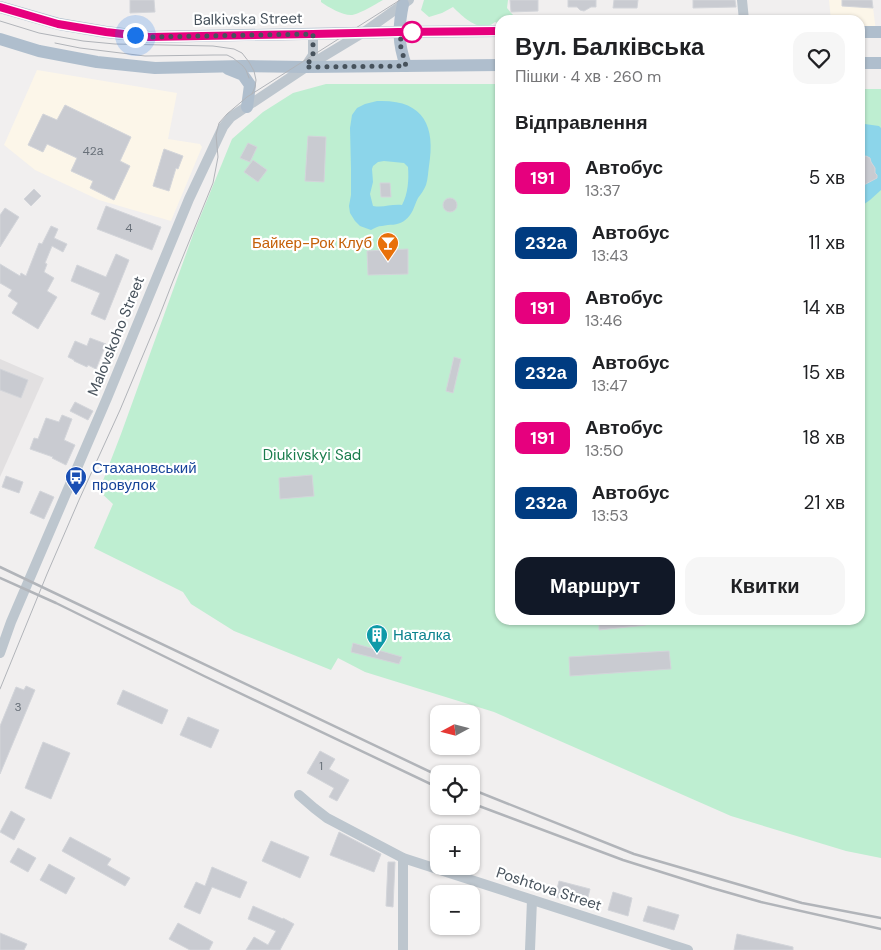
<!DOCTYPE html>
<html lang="uk">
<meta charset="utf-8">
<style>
body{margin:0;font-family:"DM Sans",sans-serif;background:#f6f6f6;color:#202124;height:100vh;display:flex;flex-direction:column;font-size:19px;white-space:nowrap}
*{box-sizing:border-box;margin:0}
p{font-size:16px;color:#757577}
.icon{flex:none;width:28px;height:28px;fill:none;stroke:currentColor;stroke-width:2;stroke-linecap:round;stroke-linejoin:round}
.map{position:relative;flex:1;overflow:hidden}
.sheet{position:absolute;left:495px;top:15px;width:370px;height:610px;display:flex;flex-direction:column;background:#fff;border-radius:15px;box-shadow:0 1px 4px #0004}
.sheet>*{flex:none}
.badge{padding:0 10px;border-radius:8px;font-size:18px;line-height:32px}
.needle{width:32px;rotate:263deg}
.tools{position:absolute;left:430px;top:705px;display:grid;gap:10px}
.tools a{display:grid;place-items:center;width:50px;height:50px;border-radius:10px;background:#fff;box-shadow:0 1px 4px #0004;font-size:25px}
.you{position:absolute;width:25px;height:25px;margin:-12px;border:4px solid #fff;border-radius:50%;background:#1a73e8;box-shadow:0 0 0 8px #1a73e833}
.map>.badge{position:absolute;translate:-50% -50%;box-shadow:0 0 0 2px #fff}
h2{padding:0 20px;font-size:19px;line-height:45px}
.round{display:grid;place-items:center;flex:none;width:52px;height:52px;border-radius:15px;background:#f6f6f6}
.headline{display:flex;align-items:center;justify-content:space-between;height:85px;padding:0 20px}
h1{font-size:24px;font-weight:700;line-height:38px}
.cta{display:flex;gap:10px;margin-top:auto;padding:10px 20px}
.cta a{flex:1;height:58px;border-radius:15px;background:#111827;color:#fff;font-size:20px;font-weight:700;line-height:58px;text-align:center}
.cta a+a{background:#f6f6f6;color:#202124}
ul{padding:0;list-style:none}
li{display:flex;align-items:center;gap:15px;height:65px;padding:0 20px}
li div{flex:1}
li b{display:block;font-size:19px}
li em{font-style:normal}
li .badge{min-width:55px;font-weight:700;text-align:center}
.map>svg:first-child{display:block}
.commercial{fill:#fcf6e9}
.education{fill:#e2e0e1}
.green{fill:#beeed1}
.water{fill:#8cd5ea;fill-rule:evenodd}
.building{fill:#c9cbd1;stroke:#d3d5da}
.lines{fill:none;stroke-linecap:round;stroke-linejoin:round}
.minor{stroke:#bdc6ce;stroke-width:10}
.major{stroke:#afbecd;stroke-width:12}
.tram{stroke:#b1b4b9;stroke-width:1}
.rail{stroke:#b1b4b9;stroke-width:2.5}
.line-casing{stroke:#fff;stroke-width:11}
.line{stroke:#e6007e;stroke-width:8}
.walk{stroke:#47525c;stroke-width:5;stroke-dasharray:0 9}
.stop-dot{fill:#fff;stroke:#e6007e;stroke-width:2.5}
.labels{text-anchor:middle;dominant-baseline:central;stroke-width:4.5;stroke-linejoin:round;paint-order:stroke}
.number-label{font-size:12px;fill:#687079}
.street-label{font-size:15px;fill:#47525c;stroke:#fff}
.food-label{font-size:15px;fill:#c56008;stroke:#fff;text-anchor:end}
.park-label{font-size:15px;fill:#197c4c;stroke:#fff}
.transit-label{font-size:15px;fill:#164399;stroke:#fff;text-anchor:start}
.culture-label{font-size:15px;fill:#0d838f;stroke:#fff;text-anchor:start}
</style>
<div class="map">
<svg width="881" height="950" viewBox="0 0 881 950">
<rect width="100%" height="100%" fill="#f1efef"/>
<g class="commercial">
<path d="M 829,0 L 872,0 L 876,31 L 860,31 L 860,20 L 831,20 Z"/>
<path d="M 37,70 L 177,93 L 168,139 L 200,144 L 202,147 L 171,221 L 99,200 L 35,170 L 4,145 Z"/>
</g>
<path class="education" d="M 0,359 L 44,378 L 0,477 Z"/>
<g class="green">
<path d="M 321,0 L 383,0 C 376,4 358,15 351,15 C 342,15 328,7 321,2 Z"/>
<path d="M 424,0 L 508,0 L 507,8 L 512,14 L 517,18 L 517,20 L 500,20 L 500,24 L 495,22 C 493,24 490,25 488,26 C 475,29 461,15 453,7 L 442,13 L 429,17 L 421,10 Z"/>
<path d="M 326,84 L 500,84 L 500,620 L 860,620 L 860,89 L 881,89 L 881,858 L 846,851 L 731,816 L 494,712 L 365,672 L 338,658 L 331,670 L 234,631 L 191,604 L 183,592 L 94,548 L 113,504 L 99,491 L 121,434 L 194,232 L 232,139 L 263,112 L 293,93 Z"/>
</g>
<g class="water">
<path d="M 377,101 C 423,99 436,125 429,166 C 428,172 428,179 426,185 C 424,190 421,194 418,198 C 413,208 414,213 404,221 C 397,226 390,224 382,226 C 378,226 375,228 371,230 L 360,226 L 355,221 L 350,213 L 349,206 L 351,195 L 351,169 L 350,128 L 352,115 L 357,108 L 365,104 ZM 384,161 L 404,163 L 408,167 C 409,180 408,194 402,205 C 390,204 384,208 373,206 L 370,194 L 373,182 L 372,169 L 373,166 L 378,162 Z"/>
<path d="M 865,124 L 879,126 L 881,128 L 881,190 L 870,200 L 860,207 L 860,125 Z"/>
</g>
<g class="building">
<path d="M 130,0 L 154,0 L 155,12 L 130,13 Z"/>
<path d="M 510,0 L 538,0 L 538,11 L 511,12 Z"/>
<path d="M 568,0 L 596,0 L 596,7 L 591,7 L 584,11 L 580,10 L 577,7 L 568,7 Z"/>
<path d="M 614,0 L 638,0 L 637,8 L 613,8 Z"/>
<path d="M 693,0 L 735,0 L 736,7 L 693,8 Z"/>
<path d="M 842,0 L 872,0 L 873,8 L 842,6 Z"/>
<path d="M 65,105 L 131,137 L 120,161 L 130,166 L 114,200 L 90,188 L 93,181 L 71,171 L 77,158 L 47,144 L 43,152 L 28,145 L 43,114 L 57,120 Z"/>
<path d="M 308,136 L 326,137 L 324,182 L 305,181 Z"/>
<path d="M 248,143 L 257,147 L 250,162 L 240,158 Z"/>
<path d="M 164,149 L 183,156 L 178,169 L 176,168 L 169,191 L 153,186 Z"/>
<path d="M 866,156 L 870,158 L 871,162 L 875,168 L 875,173 L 877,175 L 877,178 L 860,187 L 860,158 Z"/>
<path d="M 253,160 L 267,170 L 258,182 L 244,172 Z"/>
<path d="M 380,183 L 390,183 L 391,197 L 381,197 Z"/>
<path d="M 34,189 L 41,196 L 31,206 L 24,199 Z"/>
<circle cx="450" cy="205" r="7"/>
<path d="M 106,206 L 161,227 L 152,250 L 97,229 Z"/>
<path d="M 5,208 L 19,217 L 0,247 L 0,215 Z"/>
<path d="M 51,226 L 58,229 L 54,238 L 67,244 L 63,252 L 52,246 L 45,263 L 47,264 L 44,272 L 54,278 L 47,291 L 57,297 L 38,329 L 12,313 L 18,303 L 8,296 L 12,290 L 0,283 L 0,264 L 20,276 L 21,273 L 26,276 L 39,243 L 42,244 Z"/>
<path d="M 408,249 L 408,274 L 368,275 L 367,251 Z"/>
<path d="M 116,254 L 129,260 L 105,320 L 91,314 L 100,293 L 71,281 L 77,265 L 106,277 Z"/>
<path d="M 90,338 L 106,344 L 96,369 L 88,365 L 87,367 L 74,361 L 74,360 L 68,357 L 75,341 L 87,346 Z"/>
<path d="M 454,357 L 461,359 L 453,393 L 446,391 Z"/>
<path d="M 0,369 L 28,380 L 21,398 L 0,390 Z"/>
<path d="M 75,402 L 93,411 L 88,420 L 70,411 Z"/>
<path d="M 62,415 L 72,419 L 64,440 L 75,445 L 66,465 L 52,458 L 53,457 L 30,449 L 34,438 L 38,439 L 46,418 L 59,422 Z"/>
<path d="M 312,475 L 314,496 L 280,499 L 279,478 Z"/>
<path d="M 6,476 L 23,482 L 19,493 L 2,487 Z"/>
<path d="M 40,491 L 54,497 L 44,519 L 30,513 Z"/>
<path d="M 599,620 L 646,620 L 646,625 L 599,630 Z"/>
<path d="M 353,643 L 402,657 L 399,664 L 351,652 Z"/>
<path d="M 669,651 L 671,669 L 570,676 L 569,657 Z"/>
<path d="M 26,686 L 35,690 L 0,774 L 0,726 L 16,687 L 24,690 Z"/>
<path d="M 123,690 L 168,710 L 162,724 L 117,704 Z"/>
<path d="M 188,717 L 219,730 L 211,748 L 180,735 Z"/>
<path d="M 43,742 L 70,753 L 51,799 L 25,788 Z"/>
<path d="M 320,751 L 335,759 L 329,769 L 349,780 L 337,801 L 329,797 L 334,788 L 307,773 Z"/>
<path d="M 11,811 L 25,819 L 14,840 L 0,832 Z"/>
<path d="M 339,832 L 381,854 L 374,872 L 330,855 Z"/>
<path d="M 70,837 L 111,859 L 107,865 L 130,878 L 125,886 L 62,851 Z"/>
<path d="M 271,841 L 309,857 L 300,878 L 262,861 Z"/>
<path d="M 18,848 L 36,858 L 28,872 L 10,862 Z"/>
<path d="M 388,862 L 395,862 L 393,907 L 386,906 Z"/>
<path d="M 49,864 L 75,878 L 66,894 L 40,880 Z"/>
<path d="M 212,867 L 247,882 L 240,898 L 212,887 L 200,914 L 184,907 L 196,882 L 205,886 Z"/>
<path d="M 559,881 L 590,889 L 586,905 L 555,897 Z"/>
<path d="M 613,892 L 632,898 L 628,916 L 608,910 Z"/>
<path d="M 253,906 L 283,919 L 283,918 L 294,924 L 280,950 L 246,950 L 254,937 L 268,945 L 276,931 L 248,919 Z"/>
<path d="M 648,906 L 679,915 L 674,930 L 643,921 Z"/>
<path d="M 178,923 L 213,942 L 209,950 L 190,950 L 169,939 Z"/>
<path d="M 0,933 L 27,944 L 24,950 L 0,950 Z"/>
<path d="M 737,934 L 793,947 L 793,950 L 734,950 Z"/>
</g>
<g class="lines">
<g class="minor">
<path d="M 742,0 L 744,20"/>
<path d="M 307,64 L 313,55 L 313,34"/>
<path d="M 0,653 L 11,622 L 107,398 L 189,199 L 223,127 L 231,117 L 306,67 L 364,32 L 409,0"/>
<path d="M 299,795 L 314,808 L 327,818 L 403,858 L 688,950"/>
<path d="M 403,950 L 403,858"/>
<path d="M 530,950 L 532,900"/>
</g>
<g class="major">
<path d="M 403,4 C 398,29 398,43 406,66"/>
<path d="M 0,7 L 59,24 L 106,32 L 149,37 L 399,32 L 500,31"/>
<path d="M 860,32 L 881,32"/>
<path d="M 0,39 L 39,51 L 97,62 L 155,68 L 243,66 L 306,67 L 500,65"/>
<path d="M 860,63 L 881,63"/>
<path d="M 228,69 L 243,75 L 250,85 L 247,107"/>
</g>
<g class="tram">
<path d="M 0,21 L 39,33 L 83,41 L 115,44 L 213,46 L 234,49 L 242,53 L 249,62 L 254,71 L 256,80 L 255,87 L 252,94"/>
<path d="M 55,43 L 80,48 L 145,56 L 214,55 L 227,55 L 233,58 L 243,66 L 246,70 L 249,78"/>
<path d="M 0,689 L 47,574 L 79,500 L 120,410 L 159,317 L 173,281 L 213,183 L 218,157 L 216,135 L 219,123 L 227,114 L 247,97 L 400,0"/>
</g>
<g class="rail">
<path d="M 0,567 L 439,776"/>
<path d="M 0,578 L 56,603 L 204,676 L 439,788"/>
<path d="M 471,789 L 634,854 L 802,903 L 881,918"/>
<path d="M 471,803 L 623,860 L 712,888 L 761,902 L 881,929"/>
</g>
</g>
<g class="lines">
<g class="line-casing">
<path id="line" d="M 0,7 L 58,24 L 106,32 L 149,37 L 313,34 L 398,32 L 500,31"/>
</g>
<use href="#line" class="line"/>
<path class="walk" d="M 135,35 L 149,37 L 313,34 L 313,55 L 306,67 L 406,66 L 399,40 L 412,32"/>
</g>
<defs>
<g id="bar-pin" transform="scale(1.125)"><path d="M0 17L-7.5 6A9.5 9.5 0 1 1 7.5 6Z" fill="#e8710a" stroke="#fff"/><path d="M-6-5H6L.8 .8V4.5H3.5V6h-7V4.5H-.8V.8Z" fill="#fff"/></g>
<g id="bus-pin" transform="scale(1.125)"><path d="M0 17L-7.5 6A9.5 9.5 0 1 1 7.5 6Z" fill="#1a4fb4" stroke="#fff"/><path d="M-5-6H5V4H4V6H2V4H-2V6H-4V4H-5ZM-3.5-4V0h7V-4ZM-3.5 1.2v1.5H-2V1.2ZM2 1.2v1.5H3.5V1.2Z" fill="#fff"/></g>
<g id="building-pin" transform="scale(1.125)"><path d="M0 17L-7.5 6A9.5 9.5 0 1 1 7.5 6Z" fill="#0f9aa8" stroke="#fff"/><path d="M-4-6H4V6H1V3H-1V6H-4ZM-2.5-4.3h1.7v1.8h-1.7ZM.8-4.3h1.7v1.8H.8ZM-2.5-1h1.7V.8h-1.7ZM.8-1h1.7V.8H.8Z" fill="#fff"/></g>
</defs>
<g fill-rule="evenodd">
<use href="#bar-pin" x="388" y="243"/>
<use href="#bus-pin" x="76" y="477"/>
<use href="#building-pin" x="377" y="635"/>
</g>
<circle class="stop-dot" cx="412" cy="32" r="10"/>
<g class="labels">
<g class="number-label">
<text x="93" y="151">42а</text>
<text x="129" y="228">4</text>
<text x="18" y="707">3</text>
<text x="321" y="766">1</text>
</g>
<g class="street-label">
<text transform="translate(248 19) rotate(-1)">Balkivska Street</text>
<text transform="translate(116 336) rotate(-68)">Malovskoho Street</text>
<text transform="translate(549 889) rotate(18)">Poshtova Street</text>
</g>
<g class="food-label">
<text x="372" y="243">Байкер-Рок Клуб</text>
</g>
<g class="park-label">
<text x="312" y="455">Diukivskyi Sad</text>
</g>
<g class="transit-label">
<text x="92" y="468">Стахановський<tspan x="92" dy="17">провулок</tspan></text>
</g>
<g class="culture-label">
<text x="393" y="635">Наталка</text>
</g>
</g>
</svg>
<div class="tools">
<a><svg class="needle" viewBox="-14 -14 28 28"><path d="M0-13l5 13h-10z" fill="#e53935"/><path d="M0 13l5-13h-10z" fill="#757577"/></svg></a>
<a><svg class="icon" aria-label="locate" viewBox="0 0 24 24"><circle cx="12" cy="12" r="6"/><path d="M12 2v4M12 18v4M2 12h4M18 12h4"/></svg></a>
<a>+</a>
<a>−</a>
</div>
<div class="you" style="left:135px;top:35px"></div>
<section class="sheet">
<div class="headline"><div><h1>Вул. Балківська</h1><p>Пішки · 4 хв · 260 m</p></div><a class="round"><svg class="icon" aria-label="heart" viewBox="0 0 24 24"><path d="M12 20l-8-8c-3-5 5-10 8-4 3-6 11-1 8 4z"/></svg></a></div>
<h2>Відправлення</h2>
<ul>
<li><span class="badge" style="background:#e6007e;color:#fff">191</span><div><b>Автобус</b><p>13:37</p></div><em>5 хв</em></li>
<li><span class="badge" style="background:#003b80;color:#fff">232а</span><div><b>Автобус</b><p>13:43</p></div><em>11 хв</em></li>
<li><span class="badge" style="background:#e6007e;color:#fff">191</span><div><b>Автобус</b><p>13:46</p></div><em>14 хв</em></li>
<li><span class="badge" style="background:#003b80;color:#fff">232а</span><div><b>Автобус</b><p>13:47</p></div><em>15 хв</em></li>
<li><span class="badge" style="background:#e6007e;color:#fff">191</span><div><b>Автобус</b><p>13:50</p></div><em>18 хв</em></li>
<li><span class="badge" style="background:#003b80;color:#fff">232а</span><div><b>Автобус</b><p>13:53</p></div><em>21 хв</em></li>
</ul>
<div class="cta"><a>Маршрут</a><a>Квитки</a></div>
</section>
</div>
